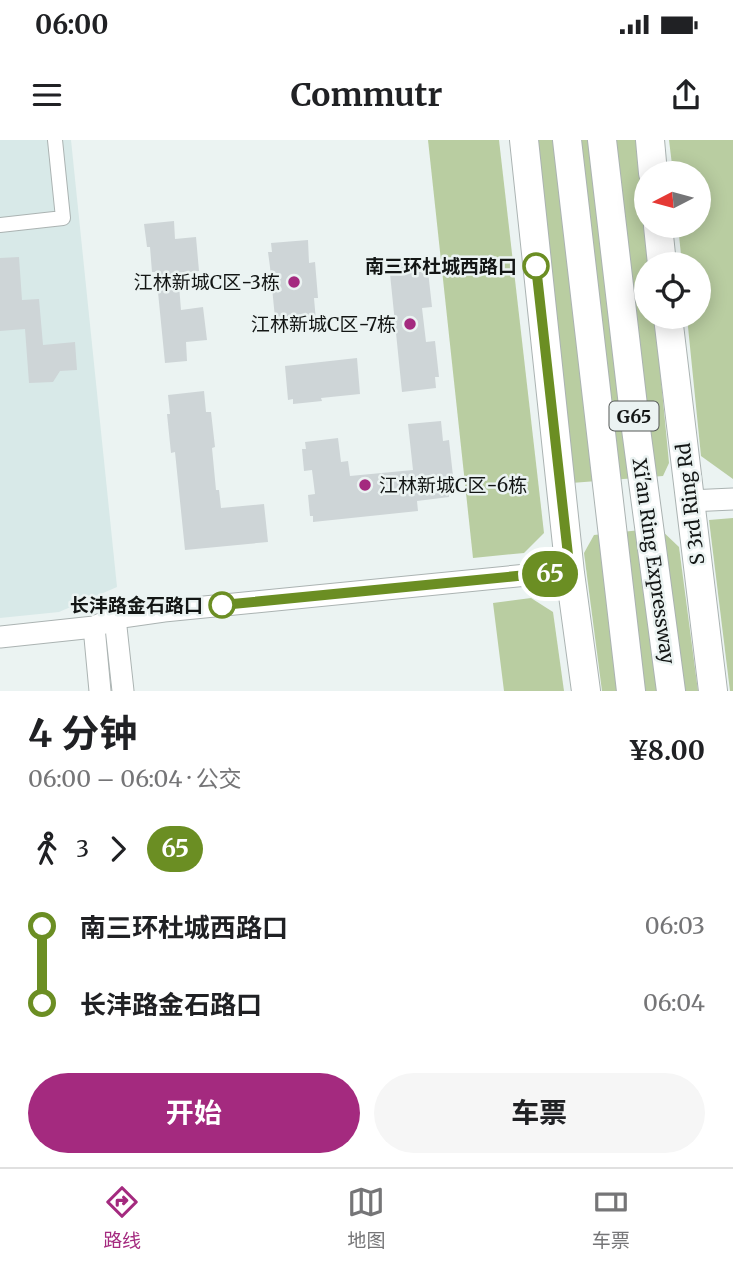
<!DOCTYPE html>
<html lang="zh">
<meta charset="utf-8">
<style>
body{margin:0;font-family:Merriweather,"Noto Sans SC",serif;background:#f6f6f6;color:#202124;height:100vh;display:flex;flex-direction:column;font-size:26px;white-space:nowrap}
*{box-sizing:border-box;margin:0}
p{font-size:23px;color:#757577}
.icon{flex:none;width:38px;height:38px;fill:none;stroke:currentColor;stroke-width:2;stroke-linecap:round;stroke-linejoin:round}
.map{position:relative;height:551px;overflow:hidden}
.details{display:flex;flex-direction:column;background:#fff;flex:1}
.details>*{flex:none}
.badge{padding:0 14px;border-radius:23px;font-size:24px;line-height:46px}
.needle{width:46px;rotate:264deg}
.controls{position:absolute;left:634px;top:21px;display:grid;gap:14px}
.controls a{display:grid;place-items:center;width:77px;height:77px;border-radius:50%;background:#fff;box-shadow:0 4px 18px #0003;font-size:35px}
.map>.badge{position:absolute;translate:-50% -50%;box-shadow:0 0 0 4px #fff}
.legs{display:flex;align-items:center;gap:10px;height:77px;padding:0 28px;font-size:23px}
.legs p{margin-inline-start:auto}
.head{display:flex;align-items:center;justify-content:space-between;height:119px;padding:0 28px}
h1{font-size:38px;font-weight:700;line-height:52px}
.button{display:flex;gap:14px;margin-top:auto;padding:14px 28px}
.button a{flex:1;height:80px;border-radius:42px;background:#a42a7f;color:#fff;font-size:28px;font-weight:700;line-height:80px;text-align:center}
.button a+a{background:#f6f6f6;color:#202124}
ul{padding:0 28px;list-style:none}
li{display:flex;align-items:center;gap:24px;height:77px;font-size:26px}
li i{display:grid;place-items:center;width:10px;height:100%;margin:0 9px;background:currentColor}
li i::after{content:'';width:18px;height:18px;margin:-9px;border:5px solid;border-radius:50%;background:#fff}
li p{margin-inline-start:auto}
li:first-child i{background:linear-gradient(#0000 50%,currentColor 0)}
li:last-child i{background:linear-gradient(currentColor 50%,#0000 0)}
.status{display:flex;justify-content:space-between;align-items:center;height:49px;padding:0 35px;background:#fff;direction:ltr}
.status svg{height:19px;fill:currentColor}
header{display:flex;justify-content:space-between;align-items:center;height:91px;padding:0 28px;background:#fff;font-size:32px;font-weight:700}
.dock{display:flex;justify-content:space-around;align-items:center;height:98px;border-top:2px solid #e0e0e0;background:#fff;font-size:19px;color:#757577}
.dock a{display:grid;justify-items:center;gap:4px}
.dock .active{color:#a42a7f}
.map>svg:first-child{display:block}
.built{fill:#d8e9e8}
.green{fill:#b9cda1}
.building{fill:#ced5d7}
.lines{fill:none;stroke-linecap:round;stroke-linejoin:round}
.street-casing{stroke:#abb3b2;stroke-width:16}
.secondary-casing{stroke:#abb3b2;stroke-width:23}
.highway-casing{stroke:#abb3b2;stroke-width:30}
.street{stroke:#fff;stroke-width:14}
.secondary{stroke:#fff;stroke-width:21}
.highway{stroke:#fff;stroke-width:28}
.line-1-casing{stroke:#fff;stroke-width:16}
.line-1{stroke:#6b8e23;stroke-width:10}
.stop-1-dot{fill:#fff;stroke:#6b8e23;stroke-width:3.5}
.poi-dot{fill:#a42a7f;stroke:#ebf3f2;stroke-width:2.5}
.labels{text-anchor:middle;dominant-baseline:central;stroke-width:5;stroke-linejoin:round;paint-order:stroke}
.shield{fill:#ebf3f2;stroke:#545857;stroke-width:2}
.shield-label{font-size:18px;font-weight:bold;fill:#131615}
.stop-label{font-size:19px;font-weight:bold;fill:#131615;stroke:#ebf3f2;text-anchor:end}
.poi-label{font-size:19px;fill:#131615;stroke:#ebf3f2;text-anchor:end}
.street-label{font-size:19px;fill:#131615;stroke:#ebf3f2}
</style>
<div class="status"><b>06:00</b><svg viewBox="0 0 49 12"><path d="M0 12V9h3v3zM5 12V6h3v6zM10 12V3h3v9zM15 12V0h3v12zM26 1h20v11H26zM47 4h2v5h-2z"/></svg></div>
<header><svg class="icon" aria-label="menu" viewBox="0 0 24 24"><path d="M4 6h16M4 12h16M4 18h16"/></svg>Commutr<svg class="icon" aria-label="share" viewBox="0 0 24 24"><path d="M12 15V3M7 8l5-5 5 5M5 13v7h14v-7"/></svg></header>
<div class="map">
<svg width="733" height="551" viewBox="0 0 733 551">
<rect width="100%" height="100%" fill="#ebf3f2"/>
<path class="built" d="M 0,0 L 71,0 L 117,447 L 59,472 L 0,478 Z"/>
<g class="green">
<path d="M 428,0 L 499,0 L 544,393 L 524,413 L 473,418 Z"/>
<path d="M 535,0 L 637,0 L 649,124 L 646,124 L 646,177 L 655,177 L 669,323 L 663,336 L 571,343 Z"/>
<path d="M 669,0 L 733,0 L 733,339 L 701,316 L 687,177 L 698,177 L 698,124 L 682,124 L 678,86 L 698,86 L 698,33 L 673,33 Z"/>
<path d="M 733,378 L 733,551 L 730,551 L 709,380 Z"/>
<path d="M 659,388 L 679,407 L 698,551 L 602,551 L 584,413 L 594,395 Z"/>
<path d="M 531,458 L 553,472 L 564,551 L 504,551 L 493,463 Z"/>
</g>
<g class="building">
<path d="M 174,81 L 175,99 L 196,97 L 199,131 L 178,133 L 181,170 L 203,167 L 207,200 L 186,202 L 187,221 L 165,223 L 156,132 L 152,132 L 150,107 L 147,107 L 144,84 Z"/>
<path d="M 308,100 L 309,123 L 315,122 L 318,158 L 314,158 L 316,181 L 279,184 L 279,178 L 275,178 L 270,127 L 268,112 L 272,112 L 271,103 Z"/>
<path d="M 19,117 L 22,160 L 39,159 L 43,205 L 75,202 L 77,230 L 60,231 L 53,242 L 29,243 L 25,189 L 0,191 L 0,118 Z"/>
<path d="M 419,121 L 420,132 L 428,131 L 432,167 L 422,168 L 426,202 L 435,201 L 439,237 L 435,237 L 436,248 L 402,252 L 389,124 Z"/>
<path d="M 357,218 L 360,254 L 321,258 L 322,261 L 293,264 L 293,259 L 288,260 L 285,226 Z"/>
<path d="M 204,251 L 206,272 L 211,272 L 215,307 L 212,308 L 216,350 L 219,350 L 221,368 L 264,364 L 268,402 L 185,410 L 175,312 L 171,313 L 167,274 L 170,274 L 168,255 Z"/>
<path d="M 441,281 L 443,301 L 449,300 L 453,336 L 447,337 L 449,357 L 417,361 L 418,371 L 313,382 L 313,376 L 310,376 L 308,355 L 315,354 L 312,330 L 304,331 L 302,309 L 306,309 L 305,302 L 338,298 L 341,322 L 348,321 L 350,336 L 413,330 L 408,284 Z"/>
</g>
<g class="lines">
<g class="street-casing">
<path id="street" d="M 0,85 L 63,78 L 55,0"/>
</g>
<g class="secondary-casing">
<g id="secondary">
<path d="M 689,361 L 733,359"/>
<path d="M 115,478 L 123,551"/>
<path d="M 94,487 L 100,551"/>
<path d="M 0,497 L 94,487 L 115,478 L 164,471 L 527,435 L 570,433"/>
</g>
</g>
<g class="highway-casing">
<g id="highway">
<path d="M 524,0 L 570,433 L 586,551"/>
<path d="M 567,0 L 631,551"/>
<path d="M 602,0 L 634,274 L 671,551"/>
<path d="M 650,0 L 653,33"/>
<path d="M 658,86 L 662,124"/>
<path d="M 668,177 L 713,551"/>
</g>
</g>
<use href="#street" class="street"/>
<use href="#secondary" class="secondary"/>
<use href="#highway" class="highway"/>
</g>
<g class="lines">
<g class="line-1-casing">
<path id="line-1" d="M 222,465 L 527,435 L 570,433 L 536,126"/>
</g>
<use href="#line-1" class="line-1"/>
</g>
<g class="stop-1-dot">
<circle cx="536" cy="126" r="12"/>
<circle cx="222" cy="465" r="12"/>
</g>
<g class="poi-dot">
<circle cx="294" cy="142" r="7"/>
<circle cx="410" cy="184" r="7"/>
<circle cx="365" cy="345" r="7"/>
</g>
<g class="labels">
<rect class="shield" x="609.5" y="261.5" width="49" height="29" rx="5"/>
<g class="shield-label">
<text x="634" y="276">G65</text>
</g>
<g class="stop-label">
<text x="517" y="126">南三环杜城西路口</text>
<text x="203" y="465">长沣路金石路口</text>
</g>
<g class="poi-label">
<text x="280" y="142">江林新城C区-3栋</text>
<text x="396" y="184">江林新城C区-7栋</text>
<text x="379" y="345" text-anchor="start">江林新城C区-6栋</text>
</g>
<g class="street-label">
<text transform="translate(690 364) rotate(-97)">S 3rd Ring Rd</text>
<text transform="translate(654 421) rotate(82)">Xi'an Ring Expressway</text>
</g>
</g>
</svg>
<div class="controls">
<a><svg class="needle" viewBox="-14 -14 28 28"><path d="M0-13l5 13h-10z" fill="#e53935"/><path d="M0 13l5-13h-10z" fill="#757577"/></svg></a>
<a><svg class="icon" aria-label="locate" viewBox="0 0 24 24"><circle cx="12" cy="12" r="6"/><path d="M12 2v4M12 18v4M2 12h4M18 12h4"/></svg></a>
</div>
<b class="badge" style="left:550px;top:434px;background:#6b8e23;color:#fff">65</b>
</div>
<section class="details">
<div class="head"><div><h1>4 分钟</h1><p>06:00 – 06:04 · 公交</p></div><b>¥8.00</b></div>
<div class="legs"><svg class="icon" aria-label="walk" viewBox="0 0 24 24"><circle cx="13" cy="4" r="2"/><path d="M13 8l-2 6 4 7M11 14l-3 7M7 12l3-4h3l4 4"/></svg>3<svg class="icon" aria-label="forward" viewBox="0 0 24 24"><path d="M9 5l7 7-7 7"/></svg><b class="badge" style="background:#6b8e23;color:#fff">65</b></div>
<ul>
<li><i style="color:#6b8e23"></i><b>南三环杜城西路口</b><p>06:03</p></li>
<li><i style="color:#6b8e23"></i><b>长沣路金石路口</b><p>06:04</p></li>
</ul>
<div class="button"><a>开始</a><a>车票</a></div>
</section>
<nav class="dock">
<a class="active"><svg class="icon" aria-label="directions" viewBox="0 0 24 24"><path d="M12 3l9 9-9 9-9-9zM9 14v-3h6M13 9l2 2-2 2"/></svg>路线</a>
<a><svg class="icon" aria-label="map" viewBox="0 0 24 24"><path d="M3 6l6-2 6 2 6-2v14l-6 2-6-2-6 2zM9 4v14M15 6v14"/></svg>地图</a>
<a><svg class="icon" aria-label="tickets" viewBox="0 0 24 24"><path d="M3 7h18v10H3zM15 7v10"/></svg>车票</a>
</nav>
